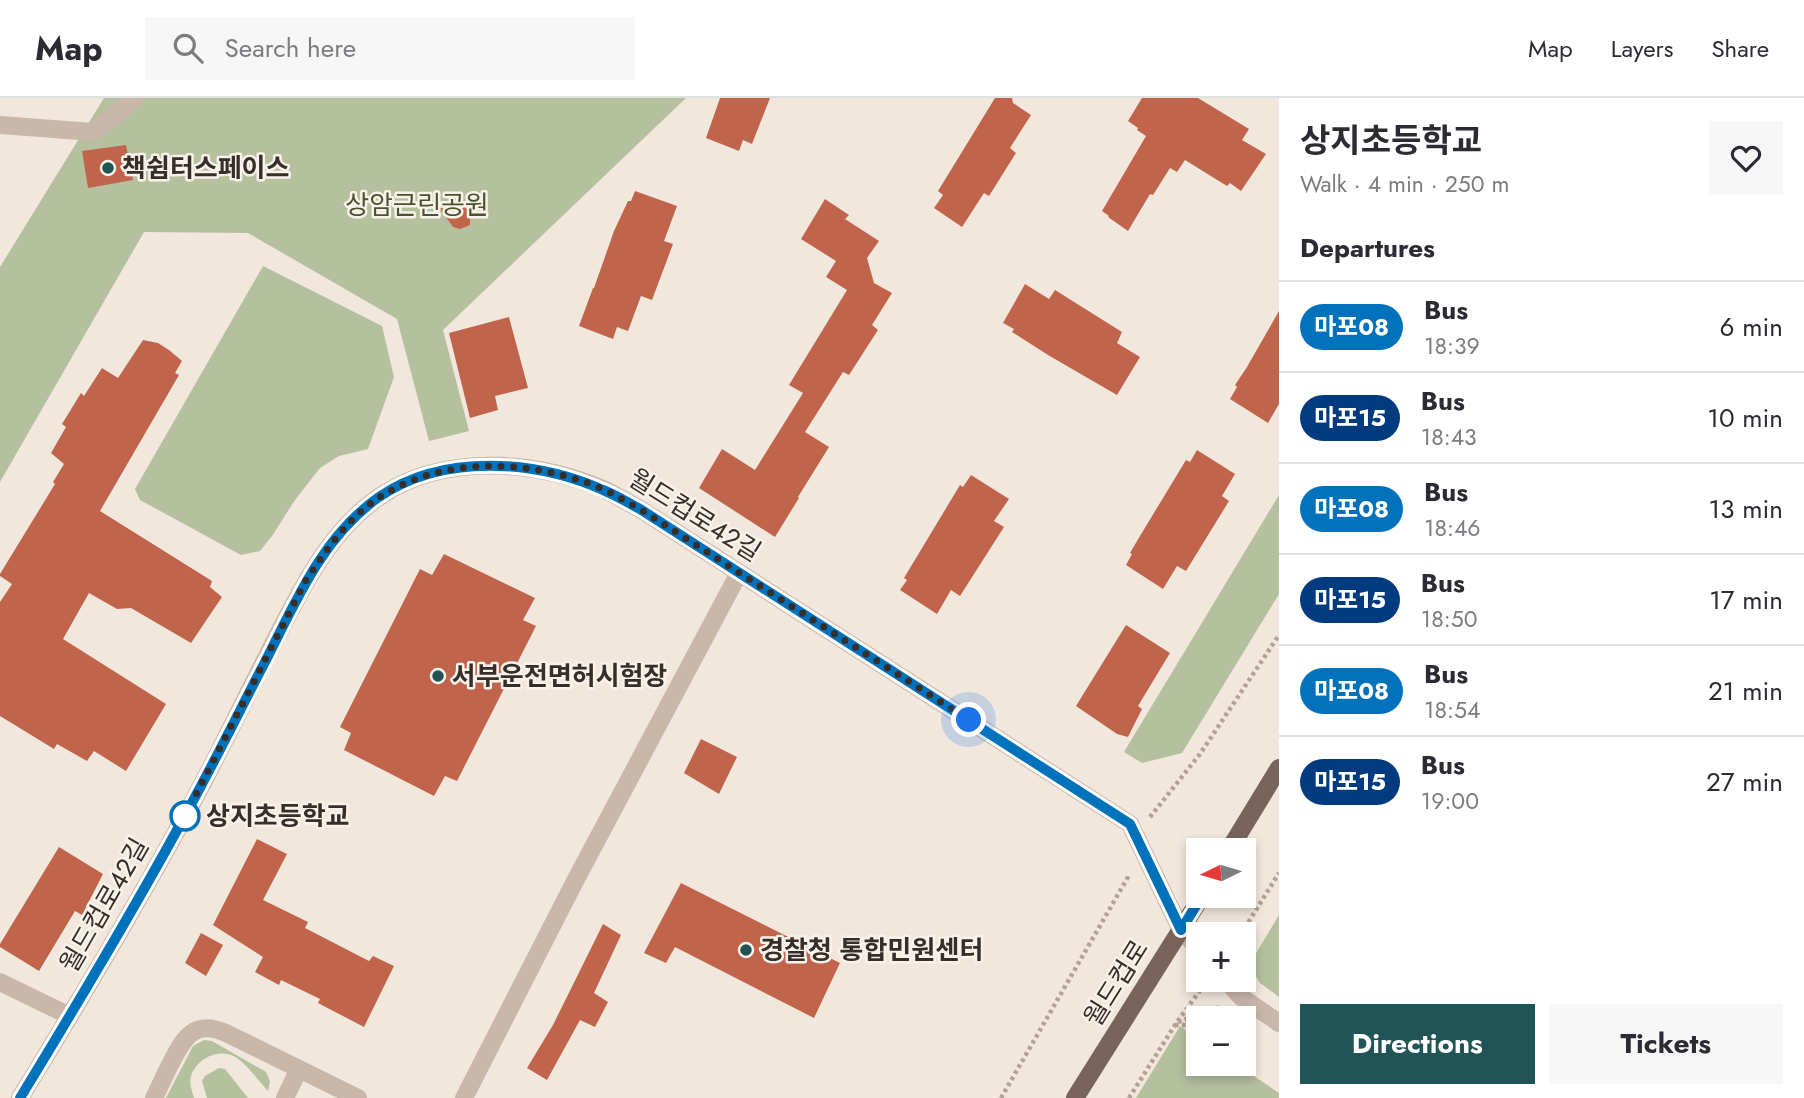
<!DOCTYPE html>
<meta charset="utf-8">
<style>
body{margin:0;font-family:Jost,"Noto Sans KR",sans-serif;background:#f7f7f7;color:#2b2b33;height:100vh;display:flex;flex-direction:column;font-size:26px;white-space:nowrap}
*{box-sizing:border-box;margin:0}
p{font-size:23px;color:#7c7c81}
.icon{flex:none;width:38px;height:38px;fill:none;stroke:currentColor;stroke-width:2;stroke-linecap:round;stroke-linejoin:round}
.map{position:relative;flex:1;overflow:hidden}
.details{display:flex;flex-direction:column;background:#fff;width:525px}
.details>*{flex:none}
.badge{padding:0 14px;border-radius:23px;font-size:24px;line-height:46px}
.needle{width:46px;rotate:265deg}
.tools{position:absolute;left:1186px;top:740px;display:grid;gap:14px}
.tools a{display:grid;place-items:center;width:70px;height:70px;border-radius:0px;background:#fff;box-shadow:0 4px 10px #0003;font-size:35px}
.you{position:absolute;width:35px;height:35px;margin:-18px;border:5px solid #fff;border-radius:50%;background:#1a73e8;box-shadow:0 0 0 10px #1a73e833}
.map>.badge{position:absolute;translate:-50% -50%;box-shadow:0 0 0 4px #fff}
h2{padding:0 21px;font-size:26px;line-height:63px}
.round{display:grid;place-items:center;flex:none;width:74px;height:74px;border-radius:0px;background:#f7f7f7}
.head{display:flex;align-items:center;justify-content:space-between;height:119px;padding:0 21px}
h1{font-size:33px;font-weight:700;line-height:52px}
.primary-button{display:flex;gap:14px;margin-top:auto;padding:14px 21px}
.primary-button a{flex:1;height:80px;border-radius:0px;background:#205456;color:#fff;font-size:28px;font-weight:700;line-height:80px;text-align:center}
.primary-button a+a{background:#f7f7f7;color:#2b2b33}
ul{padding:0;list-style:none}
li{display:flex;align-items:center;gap:21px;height:91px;padding:0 21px;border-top:2px solid #e1e1e2}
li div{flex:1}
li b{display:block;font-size:26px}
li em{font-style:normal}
li .badge{min-width:77px;font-weight:700;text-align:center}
header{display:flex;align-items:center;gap:42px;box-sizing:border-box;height:98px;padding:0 35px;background:#fff;border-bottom:2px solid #e1e1e2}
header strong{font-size:33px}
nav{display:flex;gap:38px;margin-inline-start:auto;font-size:24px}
.search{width:490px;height:63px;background:#f7f7f7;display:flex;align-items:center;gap:18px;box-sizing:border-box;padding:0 24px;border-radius:0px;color:#7c7c81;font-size:26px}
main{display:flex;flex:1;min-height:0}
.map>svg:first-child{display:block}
.green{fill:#b5c09e}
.building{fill:#c0654c}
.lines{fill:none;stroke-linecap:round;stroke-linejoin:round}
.path{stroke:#b5a194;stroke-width:4.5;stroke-dasharray:3.5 3.5;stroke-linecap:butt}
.minor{stroke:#c9b7aa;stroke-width:18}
.major{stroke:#78645b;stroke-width:18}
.line-casing{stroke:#fff;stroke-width:16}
.line{stroke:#0072bc;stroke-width:10}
.walk{stroke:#372d29;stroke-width:7;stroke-dasharray:0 12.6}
.poi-dot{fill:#205456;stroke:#f9f2ea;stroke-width:2.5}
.stop-dot{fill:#fff;stroke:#0072bc;stroke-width:3.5}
.labels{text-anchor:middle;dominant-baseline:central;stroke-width:5;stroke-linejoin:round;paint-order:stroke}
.poi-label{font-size:26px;font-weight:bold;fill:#372d29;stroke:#f9f2ea;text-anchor:start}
.park-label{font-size:26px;fill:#47542e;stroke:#f9f2ea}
.street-label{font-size:26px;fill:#372d29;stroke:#f9f2ea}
.stop-label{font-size:26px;font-weight:bold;fill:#372d29;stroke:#f9f2ea;text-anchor:start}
</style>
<header>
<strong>Map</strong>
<div class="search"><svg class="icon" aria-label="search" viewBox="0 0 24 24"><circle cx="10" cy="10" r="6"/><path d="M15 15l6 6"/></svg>Search here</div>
<nav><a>Map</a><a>Layers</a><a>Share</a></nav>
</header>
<main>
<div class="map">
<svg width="1279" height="1000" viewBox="0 0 1279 1000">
<rect width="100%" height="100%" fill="#f1e7dd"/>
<g class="green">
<path d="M 104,0 L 686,0 L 443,232 L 469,333 L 429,343 L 397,221 L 248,135 L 144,134 L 0,384 L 0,169 Z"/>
<path d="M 263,168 L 382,228 L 394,279 L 368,351 L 339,358 L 320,370 L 295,402 L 272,438 L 260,453 L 241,457 L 140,402 L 135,391 Z"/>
<path d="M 1279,397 L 1279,496 L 1182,655 L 1142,665 L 1124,654 Z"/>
<path d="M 1279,817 L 1279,899 L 1260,885 L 1249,867 Z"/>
<path d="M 1180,928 L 1199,941 L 1199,966 L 1236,966 L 1279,995 L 1279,1000 L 1136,1000 Z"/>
<path d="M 204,942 L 212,943 L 266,974 L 270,983 L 268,993 C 258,982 248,968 237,960 C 220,949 197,960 191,978 C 189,986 192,993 194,1000 L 166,1000 L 193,948 Z"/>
<path d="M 219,970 L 225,971 L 248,1000 L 207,1000 L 202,983 L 205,978 Z"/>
</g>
<g class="building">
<path d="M 720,0 L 770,0 L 752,46 L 743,42 L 739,53 L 706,40 Z"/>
<path d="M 995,0 L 1012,0 L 1013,5 L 1031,17 L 1010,50 L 1016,55 L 989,98 L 984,95 L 962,129 L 934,110 L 943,97 L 938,93 Z"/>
<path d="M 1142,0 L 1198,0 L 1249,31 L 1242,42 L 1266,56 L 1241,93 L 1230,85 L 1227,88 L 1185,62 L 1177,74 L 1170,70 L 1153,97 L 1150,96 L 1128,133 L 1108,119 L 1109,118 L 1102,113 L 1146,38 L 1137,32 L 1138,30 L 1128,23 Z"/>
<path d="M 126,47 L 133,82 L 88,90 L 82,53 Z"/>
<path d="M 635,93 L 677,108 L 664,143 L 673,146 L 652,202 L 641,198 L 628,233 L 617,229 L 613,241 L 579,228 L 593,190 L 594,190 L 614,133 L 628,103 L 631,103 Z"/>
<path d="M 456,99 L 470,115 L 470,127 L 460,131 L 453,129 L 440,111 Z"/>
<path d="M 825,101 L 849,117 L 845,121 L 879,143 L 867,160 L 874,185 L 892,195 L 872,227 L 878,232 L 849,277 L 843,274 L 805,334 L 829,349 L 798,399 L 799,400 L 775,439 L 699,390 L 722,351 L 755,372 L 803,295 L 789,287 L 847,192 L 826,179 L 836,163 L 801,141 Z"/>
<path d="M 1025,186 L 1049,201 L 1055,192 L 1122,234 L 1117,245 L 1140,259 L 1117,297 L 1048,257 L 1012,234 L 1014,231 L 1003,225 Z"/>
<path d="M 1279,213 L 1279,306 L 1268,325 L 1230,301 L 1237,289 L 1235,287 L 1247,269 Z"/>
<path d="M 509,219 L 528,290 L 495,298 L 498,312 L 470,320 L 449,235 Z"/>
<path d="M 143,242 L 158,245 L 169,252 L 182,263 L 175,275 L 179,277 L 100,413 L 212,483 L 210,489 L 222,499 L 191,545 L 131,510 L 117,511 L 89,495 L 63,541 L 166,606 L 126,673 L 94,653 L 87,663 L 57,646 L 54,651 L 0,618 L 0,504 L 12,486 L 0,478 L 0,476 L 55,386 L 53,384 L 64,366 L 51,355 L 66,329 L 62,326 L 81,295 L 84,298 L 102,270 L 118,280 Z"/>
<path d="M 1197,352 L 1235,376 L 1222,398 L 1229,403 L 1186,473 L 1177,468 L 1163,491 L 1126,467 L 1132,456 L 1130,455 L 1140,438 L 1186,362 L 1190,364 Z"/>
<path d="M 971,377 L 1009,401 L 994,423 L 1004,429 L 960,498 L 951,492 L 937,516 L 900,492 L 907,482 L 904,480 L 960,387 L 963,389 Z"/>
<path d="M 444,456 L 535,500 L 523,522 L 536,528 L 457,683 L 445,678 L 434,698 L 344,652 L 351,635 L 340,629 L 420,471 L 432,477 Z"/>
<path d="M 1126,527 L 1170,555 L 1138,608 L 1142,611 L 1128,639 L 1117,636 L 1076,608 Z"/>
<path d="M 701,641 L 737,659 L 719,696 L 684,675 Z"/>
<path d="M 257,741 L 287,756 L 263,802 L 308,824 L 305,830 L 369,863 L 373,858 L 394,868 L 364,929 L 318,905 L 320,901 L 281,882 L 279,887 L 255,874 L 263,859 L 213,827 Z"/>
<path d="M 59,749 L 103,776 L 82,817 L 75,813 L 39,873 L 0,849 L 0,846 Z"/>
<path d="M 681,785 L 840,865 L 814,920 L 675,849 L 666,865 L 644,855 Z"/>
<path d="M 603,826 L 621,837 L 594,895 L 608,904 L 595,929 L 580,922 L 547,982 L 527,970 L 553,927 Z"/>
<path d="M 201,835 L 223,847 L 206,878 L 185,865 Z"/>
</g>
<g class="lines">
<g class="path">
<path d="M 1150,719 L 1200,656 L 1279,537"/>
<path d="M 1241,836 L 1279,775"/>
<path d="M 1178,924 L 1219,909"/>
<path d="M 1175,927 L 1199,927"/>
<path d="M 1001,1000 L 1128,779 L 1129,775"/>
<path d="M 1129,1000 L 1175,927 L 1204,887"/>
</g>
<g class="minor">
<path d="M 0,27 L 93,34 L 136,0"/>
<path d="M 1226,882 L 1241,899 L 1279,925"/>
<path d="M 0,884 L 70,918"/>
<path d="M 20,1000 C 82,899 142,798 198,694 C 223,647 246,599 270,552 C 299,496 326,436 379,399 C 443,355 535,362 603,391 C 616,397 628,405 640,411 L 1130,726 L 1181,832 L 1199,851"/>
<path d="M 154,1000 C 160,988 165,976 171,965 C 184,939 195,921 226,935 L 358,1000"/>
<path d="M 285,1000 L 299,971"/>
<path d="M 464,1000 L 574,785 L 739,475"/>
</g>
<g class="major">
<path d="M 1229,752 L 1279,670"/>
<path d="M 1075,1000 L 1202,798"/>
</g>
</g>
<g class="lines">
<g class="line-casing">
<path id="line" d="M 20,1000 C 78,905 135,810 188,712 C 215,663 240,612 266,562 C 296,503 323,438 379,399 C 443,355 535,362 603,392 C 616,397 628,405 640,411 L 1130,726 L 1181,832 L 1202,798"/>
</g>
<use href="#line" class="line"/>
<path class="walk" d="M 185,718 L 305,484 C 320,461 334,440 353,421 C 418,356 523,357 603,391 C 616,397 628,405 640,411 L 969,622"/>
</g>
<g class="poi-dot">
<circle cx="108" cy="70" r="7"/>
<circle cx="438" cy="578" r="7"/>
<circle cx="746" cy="852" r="7"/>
</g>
<circle class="stop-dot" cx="185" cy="718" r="14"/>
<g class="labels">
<g class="poi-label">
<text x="122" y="70">책쉼터스페이스</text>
<text x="452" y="578">서부운전면허시험장</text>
<text x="760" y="852">경찰청 통합민원센터</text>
</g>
<g class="park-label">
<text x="417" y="107">상암근린공원</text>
</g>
<g class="street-label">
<text transform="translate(695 417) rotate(32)">월드컵로42길</text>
<text transform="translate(104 807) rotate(-60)">월드컵로42길</text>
<text transform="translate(1116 885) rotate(-58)">월드컵로</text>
</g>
<g class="stop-label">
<text x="206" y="718">상지초등학교</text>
</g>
</g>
</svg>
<div class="tools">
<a><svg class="needle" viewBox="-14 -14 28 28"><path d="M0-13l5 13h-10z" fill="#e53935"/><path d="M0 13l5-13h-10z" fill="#7c7c81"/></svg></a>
<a>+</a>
<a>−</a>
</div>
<div class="you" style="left:969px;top:622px"></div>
</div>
<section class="details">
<div class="head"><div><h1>상지초등학교</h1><p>Walk · 4 min · 250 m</p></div><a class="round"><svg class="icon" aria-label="heart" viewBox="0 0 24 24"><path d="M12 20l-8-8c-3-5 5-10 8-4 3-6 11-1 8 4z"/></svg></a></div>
<h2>Departures</h2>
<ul>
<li><span class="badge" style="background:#0072bc;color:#fff">마포08</span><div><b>Bus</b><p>18:39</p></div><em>6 min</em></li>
<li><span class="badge" style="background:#003b80;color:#fff">마포15</span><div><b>Bus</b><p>18:43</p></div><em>10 min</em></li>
<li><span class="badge" style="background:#0072bc;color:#fff">마포08</span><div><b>Bus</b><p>18:46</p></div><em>13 min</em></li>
<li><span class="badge" style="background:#003b80;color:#fff">마포15</span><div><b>Bus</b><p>18:50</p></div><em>17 min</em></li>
<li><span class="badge" style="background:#0072bc;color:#fff">마포08</span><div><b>Bus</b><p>18:54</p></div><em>21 min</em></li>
<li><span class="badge" style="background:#003b80;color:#fff">마포15</span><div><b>Bus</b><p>19:00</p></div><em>27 min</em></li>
</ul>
<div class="primary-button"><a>Directions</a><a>Tickets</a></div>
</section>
</main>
